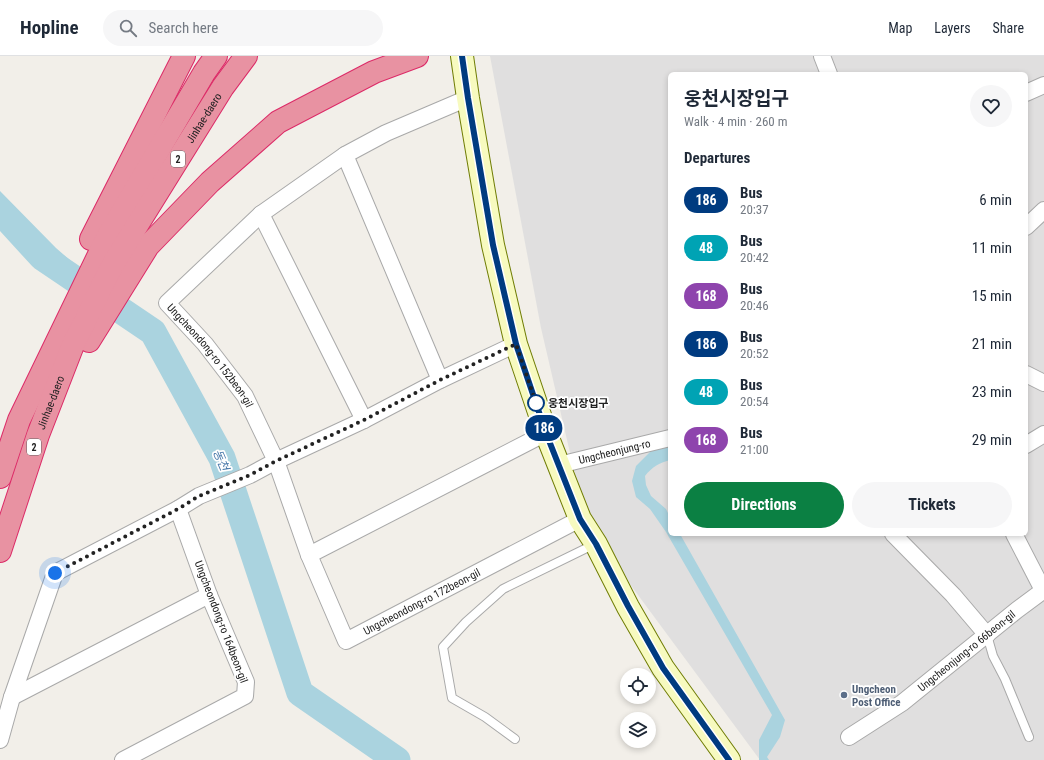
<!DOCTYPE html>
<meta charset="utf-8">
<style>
body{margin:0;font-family:"Roboto Condensed","Noto Sans KR",sans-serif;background:#f6f6f7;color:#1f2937;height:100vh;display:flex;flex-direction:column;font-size:15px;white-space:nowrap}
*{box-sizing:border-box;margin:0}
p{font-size:13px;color:#747a83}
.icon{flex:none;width:22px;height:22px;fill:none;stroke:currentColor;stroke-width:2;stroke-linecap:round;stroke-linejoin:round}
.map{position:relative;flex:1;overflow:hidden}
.side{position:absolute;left:668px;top:16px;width:360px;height:464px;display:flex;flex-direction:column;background:#fff;border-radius:6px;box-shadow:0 2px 6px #0003}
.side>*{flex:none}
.badge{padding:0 8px;border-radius:13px;font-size:14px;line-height:26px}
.controls{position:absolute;left:620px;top:612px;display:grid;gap:8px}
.controls a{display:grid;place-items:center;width:36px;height:36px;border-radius:50%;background:#fff;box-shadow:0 2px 6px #0003;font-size:20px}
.you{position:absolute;width:20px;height:20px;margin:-10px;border:3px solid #fff;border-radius:50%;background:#1a73e8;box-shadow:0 0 0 6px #1a73e833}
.map>.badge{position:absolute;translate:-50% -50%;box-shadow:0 0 0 2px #fff}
h2{padding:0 16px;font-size:15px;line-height:36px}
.round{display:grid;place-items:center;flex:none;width:42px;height:42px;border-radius:21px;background:#f6f6f7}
.headline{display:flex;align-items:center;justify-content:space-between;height:68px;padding:0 16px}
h1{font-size:19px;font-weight:700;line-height:30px}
.primary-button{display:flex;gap:8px;margin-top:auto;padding:8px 16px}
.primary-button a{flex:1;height:46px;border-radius:24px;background:#0b8043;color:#fff;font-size:16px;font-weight:700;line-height:46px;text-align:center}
.primary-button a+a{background:#f6f6f7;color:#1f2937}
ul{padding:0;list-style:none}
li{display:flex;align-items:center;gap:12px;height:48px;padding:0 16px}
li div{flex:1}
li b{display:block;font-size:15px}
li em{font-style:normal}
li .badge{min-width:44px;font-weight:700;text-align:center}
header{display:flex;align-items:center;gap:24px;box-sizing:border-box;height:56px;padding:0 20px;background:#fff;border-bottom:1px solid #e0e1e3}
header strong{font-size:19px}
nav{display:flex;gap:22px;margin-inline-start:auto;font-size:14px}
.search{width:280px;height:36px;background:#f6f6f7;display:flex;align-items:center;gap:10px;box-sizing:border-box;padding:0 14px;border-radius:22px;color:#747a83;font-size:15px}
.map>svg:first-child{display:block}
.residential{fill:#e0dfdf;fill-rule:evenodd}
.water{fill:#aad3df}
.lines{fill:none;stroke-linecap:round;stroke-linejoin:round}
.river{stroke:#aad3df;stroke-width:27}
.lane-casing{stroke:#a9a9a9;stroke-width:10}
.street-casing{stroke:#a9a9a9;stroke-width:18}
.secondary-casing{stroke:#707d05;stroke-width:24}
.highway-casing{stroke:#dc2a67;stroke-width:24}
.lane{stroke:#fff;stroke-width:8}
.street{stroke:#fff;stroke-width:16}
.secondary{stroke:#f7fabf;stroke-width:22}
.highway{stroke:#e892a2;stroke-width:22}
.line-casing{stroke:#fff;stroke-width:9}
.line{stroke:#003b80;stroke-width:6}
.walk{stroke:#222;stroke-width:4;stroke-dasharray:0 7.2}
.stop-dot{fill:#fff;stroke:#003b80;stroke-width:2}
.service-dot{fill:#5c6f8a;stroke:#fff;stroke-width:1.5}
.labels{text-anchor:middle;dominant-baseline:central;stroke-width:3.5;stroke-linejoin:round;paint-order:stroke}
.shield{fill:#fff;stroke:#646464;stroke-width:1}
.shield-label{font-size:10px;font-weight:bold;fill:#222}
.street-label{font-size:11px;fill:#222;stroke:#fff}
.stop-label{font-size:11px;font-weight:bold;fill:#222;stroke:#fff;text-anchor:start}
.service-label{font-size:11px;font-weight:bold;fill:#4e5e75;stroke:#fff;text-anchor:start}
.water-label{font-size:12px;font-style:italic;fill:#4a7aab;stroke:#fff}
</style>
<header>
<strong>Hopline</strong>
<div class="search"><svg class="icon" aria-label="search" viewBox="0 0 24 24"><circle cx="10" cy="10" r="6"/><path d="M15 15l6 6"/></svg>Search here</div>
<nav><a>Map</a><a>Layers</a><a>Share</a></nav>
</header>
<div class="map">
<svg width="1044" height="704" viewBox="0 0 1044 704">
<rect width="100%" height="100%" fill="#f2efe9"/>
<path class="residential" d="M 490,0 L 1044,0 L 1044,704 L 760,704 L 587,470 L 541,272 ZM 670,18 L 1026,18 L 1026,478 L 670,478 Z"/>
<g class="water">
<path d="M 0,135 L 56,192 L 153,276 L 42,201 L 0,155 Z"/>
<path d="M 670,390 L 670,404 C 659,407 652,411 645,420 L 646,429 L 651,440 L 666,453 L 670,461 L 670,478 L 680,478 L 785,664 L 780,681 L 767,701 L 769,704 L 759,704 L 759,684 L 772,659 L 666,476 L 650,453 L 636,441 L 632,425 L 636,410 L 651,395 Z"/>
</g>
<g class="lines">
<path class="river" d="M 0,155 L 42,201 L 153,276 L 222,402 L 300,637 L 397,704"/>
<g class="lane-casing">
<g id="lane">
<path d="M 987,579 L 993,600 L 1005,623 L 1029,681"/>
<path d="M 515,683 L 485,661 L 452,642 L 443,591 L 466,566 L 503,533 L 595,488"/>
</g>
</g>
<g class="street-casing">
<g id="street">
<path d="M 822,0 L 829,18"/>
<path d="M 1026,37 L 1044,29"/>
<path id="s1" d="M 468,42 L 386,77 L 345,99 L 261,158 L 167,247 L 205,288 L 245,340 L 276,405 L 309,499 L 346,585 L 580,463"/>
<path d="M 345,99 L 440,324"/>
<path d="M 261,158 L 364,364"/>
<path d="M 1026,171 L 1044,154"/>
<path d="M 1026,318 L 1044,327"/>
<path d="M 1026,389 L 1044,378"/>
<path id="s2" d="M 559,409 L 670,382"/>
<path d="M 893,478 L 953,539 L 987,579"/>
<path d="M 1014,478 L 1044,536"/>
<path d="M 309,499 L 546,377"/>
<path d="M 12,641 L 209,539"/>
<path id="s3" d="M 849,681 L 902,647 L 1017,554 L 1044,534"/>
<path d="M 0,684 L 12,641 L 55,517 L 178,453 L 199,440 L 250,419 L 276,405 L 364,364 L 440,324 L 516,288"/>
<path d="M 123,704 L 245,640 L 246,626 L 209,539 L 178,453"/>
</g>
</g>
<g class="secondary-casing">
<path id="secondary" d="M 462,0 L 468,42 L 493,189 L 516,288 L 546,377 L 580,463 L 596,488 L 628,551 L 663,612 L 729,704"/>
</g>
<g class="highway-casing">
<g id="highway">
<path d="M 91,183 L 184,0"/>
<path d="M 89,285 L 148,190 L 210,126 L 278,66 L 374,16 L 417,0"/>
<path d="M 0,421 L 19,364 L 108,180 L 204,17 L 216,0"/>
<path id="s4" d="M 0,495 L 38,379 L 73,289 L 113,208 L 223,31 L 246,0"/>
</g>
</g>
<use href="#lane" class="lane"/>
<use href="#street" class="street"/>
<use href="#secondary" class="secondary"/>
<use href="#highway" class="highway"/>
</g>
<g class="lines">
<g class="line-casing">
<path id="line" d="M 462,0 L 468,42 L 493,189 L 516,288 L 546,377 L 580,463 L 596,488 L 628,550 L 663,612 L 729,704"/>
</g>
<use href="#line" class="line"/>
<path class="walk" d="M 55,517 L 178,453 L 199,440 L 250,419 L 276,405 L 364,364 L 440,324 L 516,288 L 536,347"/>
</g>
<circle class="stop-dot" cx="536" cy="347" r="8"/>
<circle class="service-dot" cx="844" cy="639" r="4"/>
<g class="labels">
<g class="shield">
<rect x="171" y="95" width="14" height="16" rx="3"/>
<rect x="27" y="383" width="14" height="16" rx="3"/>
</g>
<g class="shield-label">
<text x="178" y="103">2</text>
<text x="34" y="391">2</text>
</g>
<g class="street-label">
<text stroke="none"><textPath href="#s4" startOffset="481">Jinhae-daero</textPath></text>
<text stroke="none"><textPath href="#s1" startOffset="436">Ungcheondong-ro 152beon-gil</textPath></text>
<text stroke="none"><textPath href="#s4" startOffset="157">Jinhae-daero</textPath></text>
<text stroke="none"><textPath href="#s2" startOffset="57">Ungcheonjung-ro</textPath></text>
<text stroke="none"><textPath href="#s1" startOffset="840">Ungcheondong-ro 172beon-gil</textPath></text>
<text transform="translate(221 566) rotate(69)">Ungcheondong-ro 164beon-gil</text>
<text stroke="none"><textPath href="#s3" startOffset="146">Ungcheonjung-ro 66beon-gil</textPath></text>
</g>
<g class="stop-label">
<text x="548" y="347">웅천시장입구</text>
</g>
<g class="service-label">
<text x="852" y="633">Ungcheon<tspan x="852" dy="13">Post Office</tspan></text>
</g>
<g class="water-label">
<text transform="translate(221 404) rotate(67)">동천</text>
</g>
</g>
</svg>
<div class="controls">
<a><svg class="icon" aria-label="locate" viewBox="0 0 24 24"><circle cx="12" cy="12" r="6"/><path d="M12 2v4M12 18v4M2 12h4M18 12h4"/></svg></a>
<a><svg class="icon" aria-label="layers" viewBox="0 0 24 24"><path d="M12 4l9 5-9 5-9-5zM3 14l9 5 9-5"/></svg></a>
</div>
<div class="you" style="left:55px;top:517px"></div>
<b class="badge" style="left:544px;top:372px;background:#003b80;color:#fff">186</b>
<section class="side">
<div class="headline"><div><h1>웅천시장입구</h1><p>Walk · 4 min · 260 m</p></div><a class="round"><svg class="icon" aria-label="heart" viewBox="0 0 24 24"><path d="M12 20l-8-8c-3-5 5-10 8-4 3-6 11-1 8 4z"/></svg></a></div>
<h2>Departures</h2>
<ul>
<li><span class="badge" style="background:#003b80;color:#fff">186</span><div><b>Bus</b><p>20:37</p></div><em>6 min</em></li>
<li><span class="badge" style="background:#00a3b4;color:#fff">48</span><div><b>Bus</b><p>20:42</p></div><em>11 min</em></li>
<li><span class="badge" style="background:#8e44ad;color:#fff">168</span><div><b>Bus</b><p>20:46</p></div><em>15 min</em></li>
<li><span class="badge" style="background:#003b80;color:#fff">186</span><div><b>Bus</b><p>20:52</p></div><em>21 min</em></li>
<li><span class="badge" style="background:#00a3b4;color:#fff">48</span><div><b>Bus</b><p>20:54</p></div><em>23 min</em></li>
<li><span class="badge" style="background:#8e44ad;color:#fff">168</span><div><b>Bus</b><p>21:00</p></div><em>29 min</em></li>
</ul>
<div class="primary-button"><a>Directions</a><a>Tickets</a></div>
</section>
</div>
